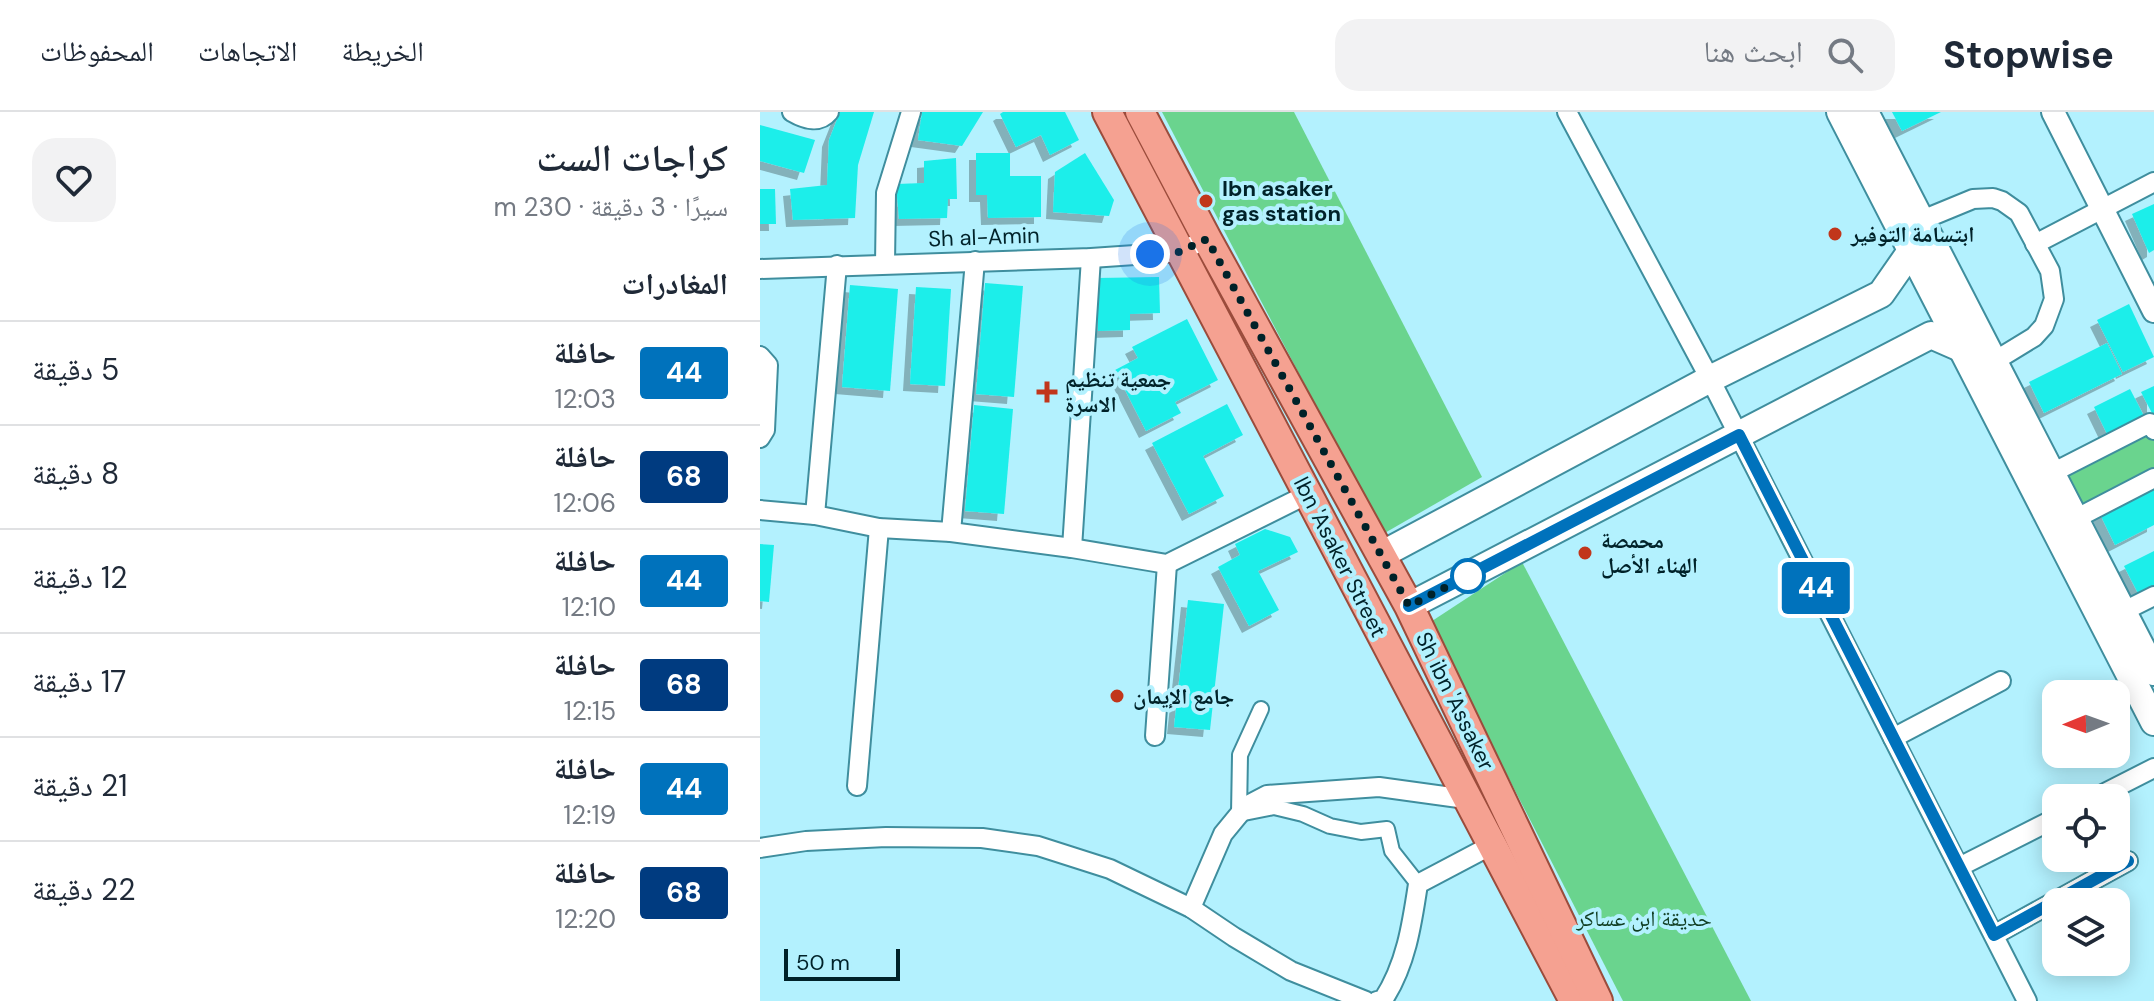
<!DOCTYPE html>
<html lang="ar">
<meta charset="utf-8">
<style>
body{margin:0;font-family:"DM Sans","Noto Naskh Arabic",sans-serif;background:#f2f2f3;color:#1f2937;direction:rtl;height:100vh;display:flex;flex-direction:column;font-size:30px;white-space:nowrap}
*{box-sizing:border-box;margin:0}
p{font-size:26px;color:#747a83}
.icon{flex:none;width:44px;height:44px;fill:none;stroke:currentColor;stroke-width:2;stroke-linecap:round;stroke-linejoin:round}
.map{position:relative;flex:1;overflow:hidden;direction:ltr}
.drawer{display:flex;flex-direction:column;background:#fff;width:760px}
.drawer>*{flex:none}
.badge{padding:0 16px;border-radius:6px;font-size:28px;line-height:52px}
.needle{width:52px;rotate:269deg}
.tools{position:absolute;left:1282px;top:568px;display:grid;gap:16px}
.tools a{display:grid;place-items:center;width:88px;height:88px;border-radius:16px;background:#fff;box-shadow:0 4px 20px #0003;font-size:40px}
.scale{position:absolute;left:24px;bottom:20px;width:116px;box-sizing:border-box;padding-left:8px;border:4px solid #002229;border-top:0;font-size:22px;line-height:28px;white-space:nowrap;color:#002229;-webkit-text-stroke:6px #b3f1fe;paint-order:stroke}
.you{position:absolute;width:40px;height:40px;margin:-20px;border:6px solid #fff;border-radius:50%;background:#1a73e8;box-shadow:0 0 0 12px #1a73e833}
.map>.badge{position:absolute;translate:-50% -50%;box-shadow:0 0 0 4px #fff}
h2{padding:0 32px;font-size:30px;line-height:72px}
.round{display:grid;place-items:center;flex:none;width:84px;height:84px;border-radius:24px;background:#f2f2f3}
.headline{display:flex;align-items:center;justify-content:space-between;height:136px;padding:0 32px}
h1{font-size:38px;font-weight:600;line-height:60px}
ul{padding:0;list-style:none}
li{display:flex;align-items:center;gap:24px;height:104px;padding:0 32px;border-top:2px solid #e0e1e3}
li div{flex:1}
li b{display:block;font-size:30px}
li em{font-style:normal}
li .badge{min-width:88px;font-weight:700;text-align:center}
header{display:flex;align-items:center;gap:48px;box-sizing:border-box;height:112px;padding:0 40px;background:#fff;border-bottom:2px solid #e0e1e3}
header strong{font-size:38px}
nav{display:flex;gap:44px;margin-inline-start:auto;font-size:28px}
.search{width:560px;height:72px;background:#f2f2f3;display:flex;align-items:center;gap:20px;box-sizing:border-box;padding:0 28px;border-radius:24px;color:#747a83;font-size:30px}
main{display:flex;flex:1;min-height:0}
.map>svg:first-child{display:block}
.green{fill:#6ad48e}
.building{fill:#1ceeea;filter:url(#shadow)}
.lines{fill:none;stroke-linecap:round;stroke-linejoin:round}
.pedestrian-casing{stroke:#3f8e9e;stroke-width:18}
.minor-casing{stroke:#3f8e9e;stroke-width:22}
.tertiary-casing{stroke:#3f8e9e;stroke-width:26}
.secondary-casing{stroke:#3f8e9e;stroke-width:30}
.primary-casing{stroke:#9b4c3c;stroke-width:32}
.pedestrian{stroke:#fff;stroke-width:14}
.minor{stroke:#fff;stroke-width:18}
.tertiary{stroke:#fff;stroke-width:22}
.secondary{stroke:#fff;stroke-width:26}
.primary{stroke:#f5a191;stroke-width:28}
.line-casing{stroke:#fff;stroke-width:18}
.line{stroke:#0072bc;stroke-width:12}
.walk{stroke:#002229;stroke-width:8;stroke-dasharray:0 14.4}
.poi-dot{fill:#c1361b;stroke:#b3f1fe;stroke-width:3}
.stop-dot{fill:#fff;stroke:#0072bc;stroke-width:4}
.labels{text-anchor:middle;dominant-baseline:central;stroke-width:8;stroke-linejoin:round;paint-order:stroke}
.poi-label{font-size:22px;font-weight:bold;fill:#002229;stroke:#b3f1fe;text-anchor:start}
.street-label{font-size:22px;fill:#002229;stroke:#b3f1fe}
.park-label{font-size:22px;fill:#103d21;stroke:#b3f1fe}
</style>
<header>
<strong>Stopwise</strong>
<div class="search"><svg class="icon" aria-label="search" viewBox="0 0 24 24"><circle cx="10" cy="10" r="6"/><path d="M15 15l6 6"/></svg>ابحث هنا</div>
<nav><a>الخريطة</a><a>الاتجاهات</a><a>المحفوظات</a></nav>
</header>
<main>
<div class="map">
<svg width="1394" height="889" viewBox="0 0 1394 889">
<defs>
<filter id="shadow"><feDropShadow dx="-7" dy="7" stdDeviation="0" flood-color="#0004"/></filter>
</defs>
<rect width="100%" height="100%" fill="#b3f1fe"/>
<g class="green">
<path d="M 402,0 L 534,0 L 722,365 L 623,422 Z"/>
<path d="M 1389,319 L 1394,329 L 1394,361 L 1320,398 L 1303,363 Z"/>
<path d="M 762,450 L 991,889 L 863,889 L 669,511 Z"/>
</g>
<g class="building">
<path d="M 80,0 L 114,0 L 98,53 L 95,106 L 33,108 L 30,77 L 67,73 L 69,28 Z"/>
<path d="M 162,0 L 223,0 L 202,34 L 158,28 Z"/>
<path d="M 243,0 L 305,0 L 319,28 L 290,43 L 281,23 L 256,35 L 240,2 Z"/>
<path d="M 1132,0 L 1181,0 L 1142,19 Z"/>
<path d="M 0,13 L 55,28 L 44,61 L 0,49 Z"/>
<path d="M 216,41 L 250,41 L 250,64 L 281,64 L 281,105 L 228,106 L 227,83 L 216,83 Z"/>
<path d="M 325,41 L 354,88 L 349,104 L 293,100 L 295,60 Z"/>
<path d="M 196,46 L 197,87 L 188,87 L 187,106 L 139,107 L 136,72 L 164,71 L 164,49 Z"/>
<path d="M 0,77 L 15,77 L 16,112 L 0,112 Z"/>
<path d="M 1394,92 L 1394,138 L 1389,141 L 1372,102 Z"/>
<path d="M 399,165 L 400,201 L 370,202 L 370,218 L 338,219 L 337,166 Z"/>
<path d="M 225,171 L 263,174 L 254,285 L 216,282 Z"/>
<path d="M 90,173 L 138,177 L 130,279 L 82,275 Z"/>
<path d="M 156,175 L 191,177 L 185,274 L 150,272 Z"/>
<path d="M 1369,192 L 1394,245 L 1363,260 L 1337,208 Z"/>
<path d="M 427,207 L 458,268 L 415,290 L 421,301 L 386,319 L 355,258 L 378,246 L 372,235 Z"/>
<path d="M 1347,231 L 1362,262 L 1284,301 L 1269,270 Z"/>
<path d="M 1394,274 L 1394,305 L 1381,280 Z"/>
<path d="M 1370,277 L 1386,308 L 1349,326 L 1334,295 Z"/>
<path d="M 467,292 L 483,323 L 443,344 L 464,384 L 429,402 L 392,331 Z"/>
<path d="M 214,293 L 253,297 L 244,402 L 205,399 Z"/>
<path d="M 1394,374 L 1394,413 L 1355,433 L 1340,402 Z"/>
<path d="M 505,417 L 530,425 L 538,440 L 498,459 L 519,498 L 489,514 L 458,455 L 480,443 L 475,432 Z"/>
<path d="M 0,432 L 14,433 L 9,490 L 0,489 Z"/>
<path d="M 1394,439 L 1394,478 L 1380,485 L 1364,454 Z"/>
<path d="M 428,488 L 464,492 L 450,618 L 414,615 Z"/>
</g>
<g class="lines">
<g class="pedestrian-casing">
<path id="pedestrian" d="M 501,597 L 480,643 L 479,702 L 514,695 L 543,702 L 570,714 L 601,720 L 627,717 L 632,739 L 658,772"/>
</g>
<g class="minor-casing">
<g id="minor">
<path d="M 32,0 C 44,7 59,12 69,0"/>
<path d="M 807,0 L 950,267 L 1267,889"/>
<path d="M 1162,108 L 1213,87 L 1233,86 L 1242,89 L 1259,101 L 1290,159 L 1294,187 L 1284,214 L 1274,225 L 1233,250"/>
<path d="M 1275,132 L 1394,70"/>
<path d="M 125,152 L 126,81 L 151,0"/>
<path d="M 0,157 L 331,146 L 419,140 L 447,127"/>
<path d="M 0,244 L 8,253 L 5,318 L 0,326"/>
<path d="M 1290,362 L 1390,311 L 1394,318"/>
<path d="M 0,398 L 55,403 L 119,416 L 191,420 L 312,436 L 407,452 L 548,382"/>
<path d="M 55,403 L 77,153"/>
<path d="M 1315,407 L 1394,366"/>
<path d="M 191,420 L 215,149"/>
<path d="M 312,436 L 331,146"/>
<path d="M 1362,500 L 1394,484"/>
<path d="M 395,624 L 407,452"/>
<path d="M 1133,626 L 1241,569"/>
<path d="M 97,674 L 119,416"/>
<path d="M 1335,686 L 1394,656"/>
<path d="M 0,736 L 46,729 L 126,725 L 222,726 L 278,734 L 350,757 L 431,796 L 474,825 L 531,859 L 606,889"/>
<path d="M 1199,755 L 1296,706"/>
<path d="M 431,796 L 463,722 L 486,694 L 507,683 L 619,675 L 706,687"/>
<path d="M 1234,823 L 1368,749"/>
<path d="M 617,889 L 623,888 C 646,853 652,812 658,772 L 730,734"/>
</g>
</g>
<g class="tertiary-casing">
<path id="tertiary" d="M 1293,0 L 1394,199"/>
</g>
<g class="secondary-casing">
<g id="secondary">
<path d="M 1080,0 L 1394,610"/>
<path d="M 1105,0 L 1394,560"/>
<path d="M 621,443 L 950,267 L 1121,182 L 1151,139"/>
<path d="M 649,494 L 1171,223 L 1203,237"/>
</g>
</g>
<g class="primary-casing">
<g id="primary">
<path d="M 347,0 L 814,889"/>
<path d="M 380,0 L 447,127 L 649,494 L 838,889"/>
</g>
</g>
<use href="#pedestrian" class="pedestrian"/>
<use href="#minor" class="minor"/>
<use href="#tertiary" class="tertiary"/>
<use href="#secondary" class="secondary"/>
<use href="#primary" class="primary"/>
</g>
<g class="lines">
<g class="line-casing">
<path id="line" d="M 649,494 L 979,323 L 1234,823 L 1368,749"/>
</g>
<use href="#line" class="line"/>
<path class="walk" d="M 390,142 L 419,140 L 447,127 L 649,494 L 708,464"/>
</g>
<g class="poi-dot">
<circle cx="446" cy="89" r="8"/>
<circle cx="1075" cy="122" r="8"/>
<path d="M283 268h8v8h8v8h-8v8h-8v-8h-8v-8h8z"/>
<circle cx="825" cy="441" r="8"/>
<circle cx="357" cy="584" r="8"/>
</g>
<circle class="stop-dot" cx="708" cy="464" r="16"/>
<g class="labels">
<g class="poi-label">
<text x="462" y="76">Ibn asaker<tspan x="462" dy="25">gas station</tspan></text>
<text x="1091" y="122">ابتسامة التوفير</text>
<text x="305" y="267">جمعية تنظيم<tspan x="305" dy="25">الاسرة</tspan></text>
<text x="841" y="428">محمصة<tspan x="841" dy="25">الهناء الأصل</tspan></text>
<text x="373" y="584">جامع الإيمان</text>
</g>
<g class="street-label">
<text transform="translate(224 125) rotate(-2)">Sh al-Amin</text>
<text transform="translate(580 445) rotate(63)">Ibn 'Asaker Street</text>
<text transform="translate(695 589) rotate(64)">Sh ibn 'Assaker</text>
</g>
<g class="park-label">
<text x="884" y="806">حديقة ابن عساكر</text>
</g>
</g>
</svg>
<div class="tools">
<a><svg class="needle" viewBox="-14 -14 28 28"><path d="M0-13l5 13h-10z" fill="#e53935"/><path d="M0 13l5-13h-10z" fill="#747a83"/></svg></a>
<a><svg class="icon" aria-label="locate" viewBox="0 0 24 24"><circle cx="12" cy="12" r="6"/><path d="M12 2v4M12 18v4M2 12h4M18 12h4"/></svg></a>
<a><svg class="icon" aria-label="layers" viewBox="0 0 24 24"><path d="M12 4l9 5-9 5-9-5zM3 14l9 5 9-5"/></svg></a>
</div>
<div class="scale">50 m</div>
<div class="you" style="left:390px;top:142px"></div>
<b class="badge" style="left:1056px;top:476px;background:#0072bc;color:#fff">44</b>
</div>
<section class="drawer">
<div class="headline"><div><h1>كراجات الست</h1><p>سيرًا · 3 دقيقة · 230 m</p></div><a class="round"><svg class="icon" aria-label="heart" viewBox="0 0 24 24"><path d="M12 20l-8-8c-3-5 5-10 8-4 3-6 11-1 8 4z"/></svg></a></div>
<h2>المغادرات</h2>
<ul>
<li><span class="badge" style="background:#0072bc;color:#fff">44</span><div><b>حافلة</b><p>12:03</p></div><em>5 دقيقة</em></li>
<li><span class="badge" style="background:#003b80;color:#fff">68</span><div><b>حافلة</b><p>12:06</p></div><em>8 دقيقة</em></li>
<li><span class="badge" style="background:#0072bc;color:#fff">44</span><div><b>حافلة</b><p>12:10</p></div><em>12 دقيقة</em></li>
<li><span class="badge" style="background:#003b80;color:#fff">68</span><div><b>حافلة</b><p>12:15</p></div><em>17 دقيقة</em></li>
<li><span class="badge" style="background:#0072bc;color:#fff">44</span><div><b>حافلة</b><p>12:19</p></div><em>21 دقيقة</em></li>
<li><span class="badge" style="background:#003b80;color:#fff">68</span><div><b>حافلة</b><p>12:20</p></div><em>22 دقيقة</em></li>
</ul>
</section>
</main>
